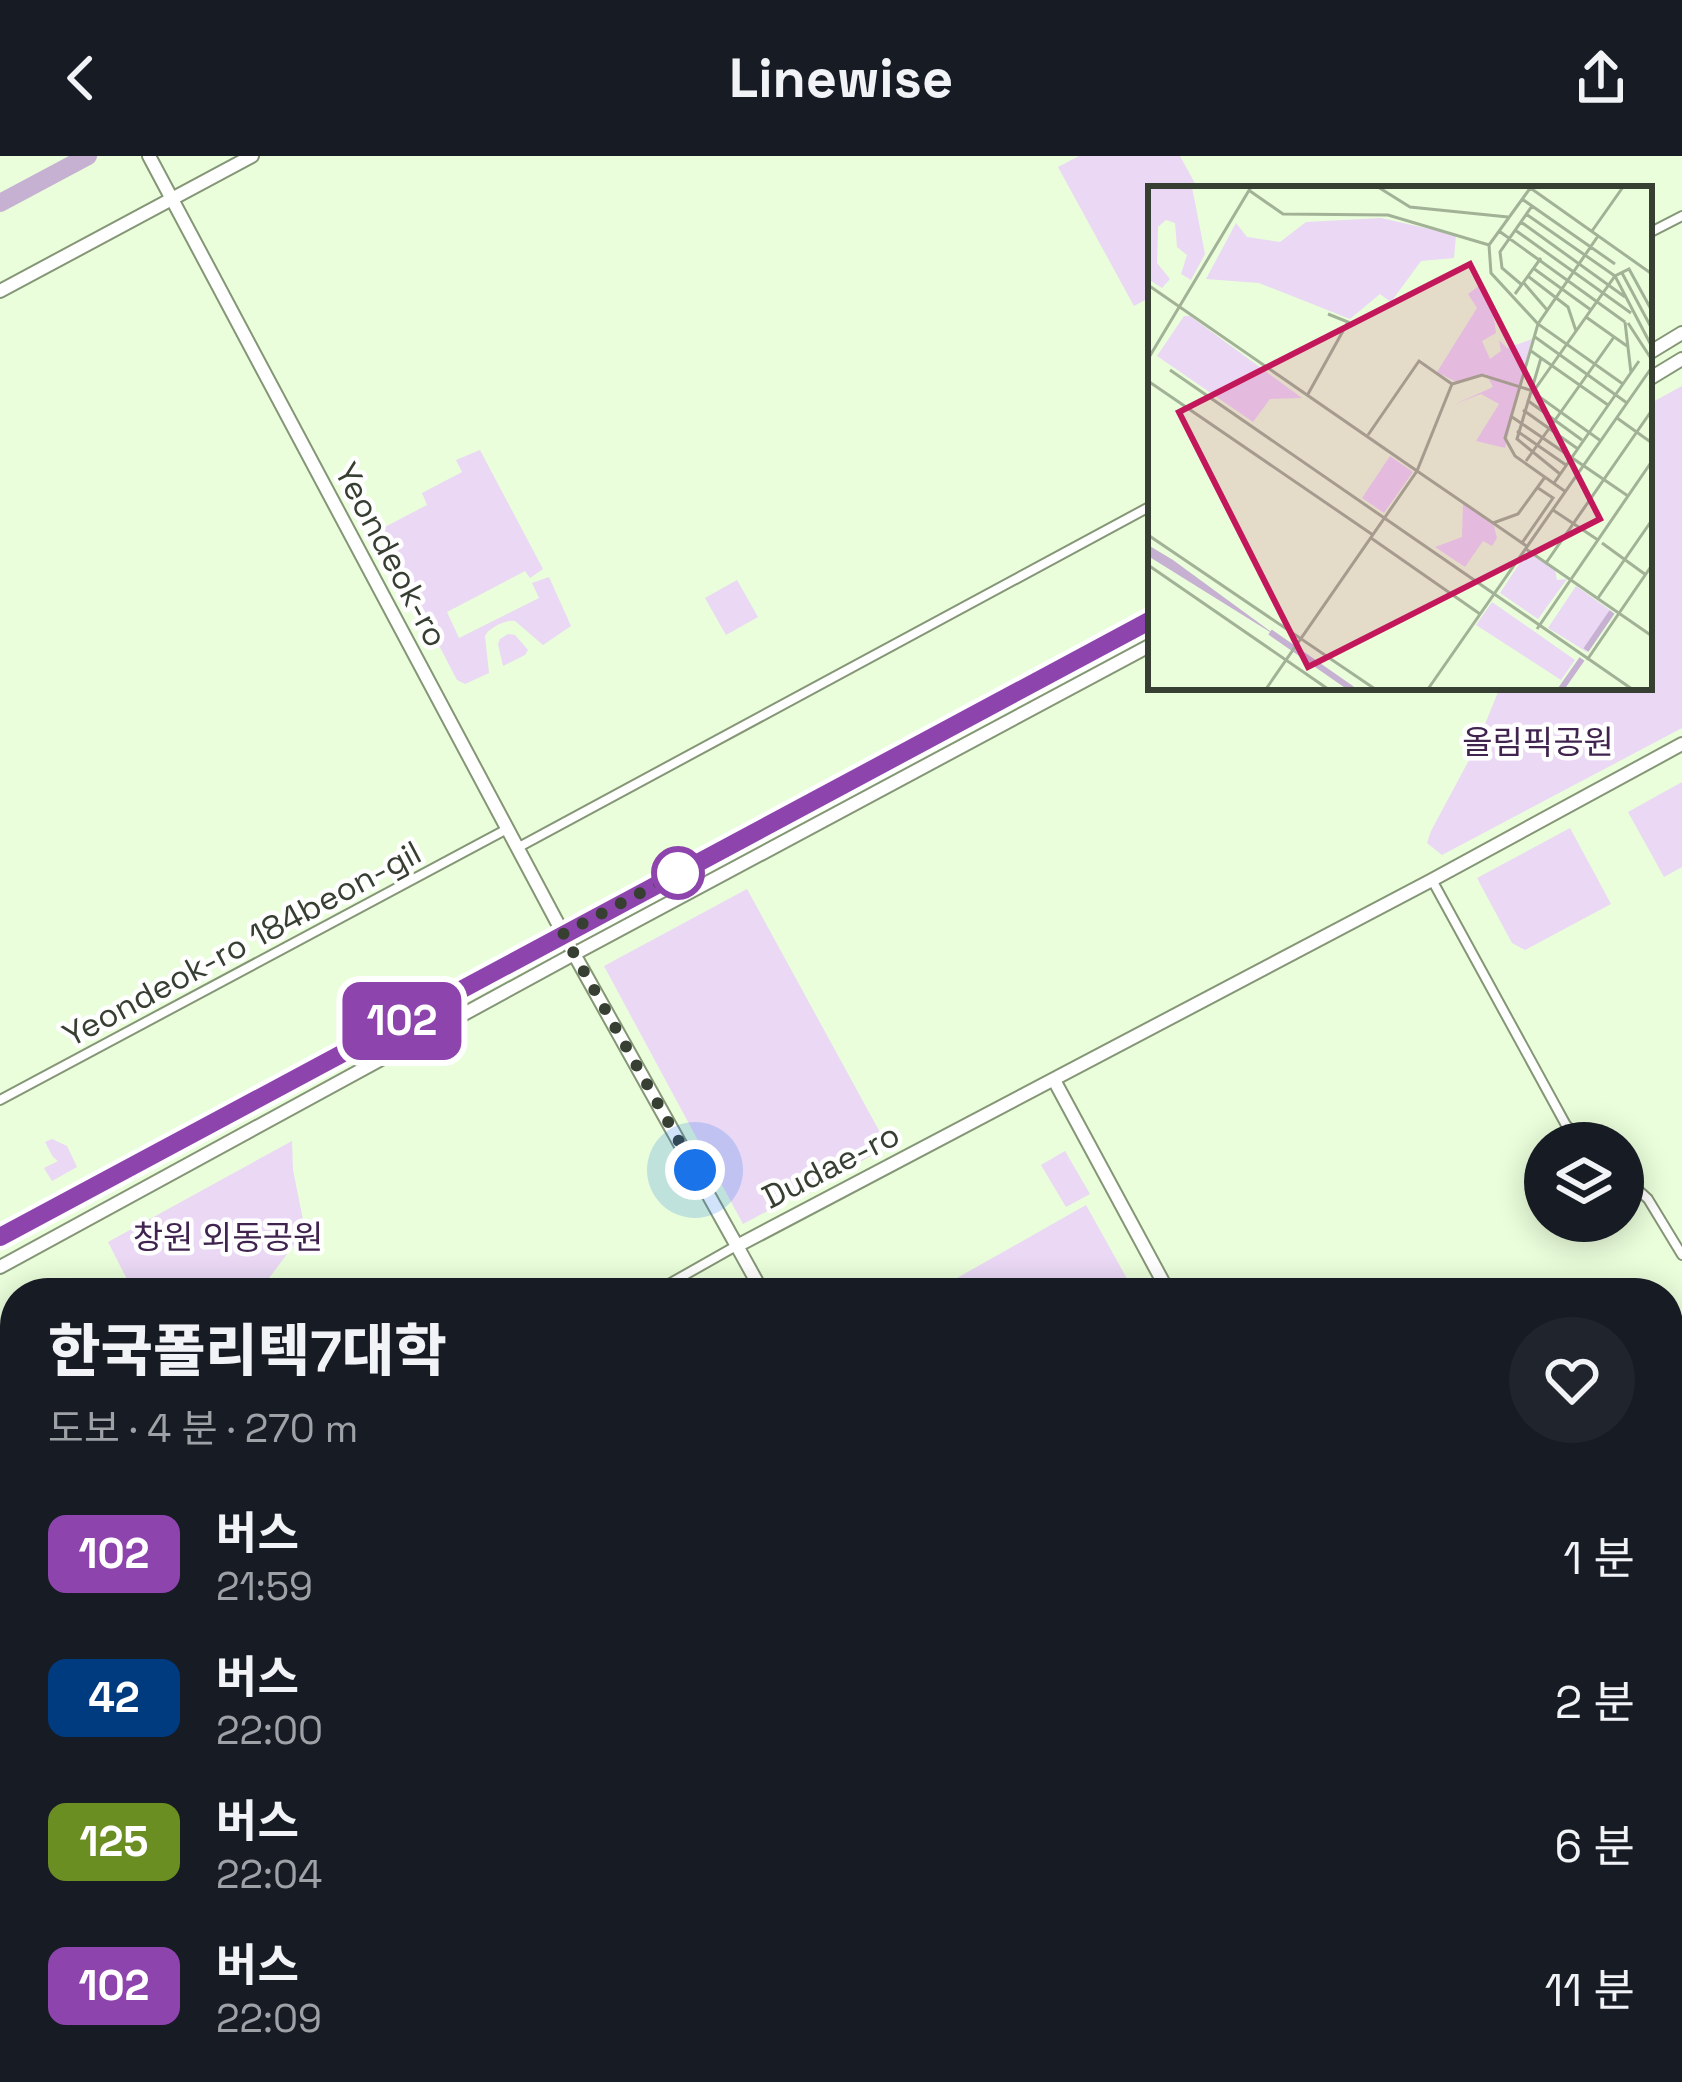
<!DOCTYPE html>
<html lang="ko">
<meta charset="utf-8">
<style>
body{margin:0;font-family:"Space Grotesk","Noto Sans KR",sans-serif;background:#20242c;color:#f1f3f6;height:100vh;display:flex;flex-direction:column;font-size:45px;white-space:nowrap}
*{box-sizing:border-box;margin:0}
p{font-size:39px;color:#9ea1a6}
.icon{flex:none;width:66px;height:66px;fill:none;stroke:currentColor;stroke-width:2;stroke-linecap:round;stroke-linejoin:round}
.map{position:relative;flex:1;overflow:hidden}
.panel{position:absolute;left:0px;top:1122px;width:1683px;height:804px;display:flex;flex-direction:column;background:#171b24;border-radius:48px 48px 0 0;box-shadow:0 6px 30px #0003}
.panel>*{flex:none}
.badge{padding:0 24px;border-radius:18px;font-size:42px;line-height:78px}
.buttons{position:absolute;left:1524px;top:966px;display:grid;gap:24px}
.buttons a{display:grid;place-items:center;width:120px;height:120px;border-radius:50%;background:#171b24;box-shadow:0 6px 30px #0003;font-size:60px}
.you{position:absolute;width:60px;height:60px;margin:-30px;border:9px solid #fff;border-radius:50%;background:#1a73e8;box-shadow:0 0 0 18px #1a73e833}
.map>.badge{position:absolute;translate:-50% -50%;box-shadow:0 0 0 6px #fff}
.round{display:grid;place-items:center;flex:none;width:126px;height:126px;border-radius:63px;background:#20242c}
.headline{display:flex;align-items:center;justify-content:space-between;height:204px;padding:0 48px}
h1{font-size:57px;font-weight:800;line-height:90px}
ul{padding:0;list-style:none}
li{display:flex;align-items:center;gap:36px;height:144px;padding:0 48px}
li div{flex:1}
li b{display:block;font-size:45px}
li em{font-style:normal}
li .badge{min-width:132px;font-weight:700;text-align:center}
header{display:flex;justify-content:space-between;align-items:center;height:156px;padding:0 48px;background:#171b24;font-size:54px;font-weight:800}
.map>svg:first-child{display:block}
.green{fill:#ead8f5}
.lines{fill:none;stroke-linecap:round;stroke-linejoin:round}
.river{stroke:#c6b1d2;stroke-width:18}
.street-casing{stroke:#849676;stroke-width:12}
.secondary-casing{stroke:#849676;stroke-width:16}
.primary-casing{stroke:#849676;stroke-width:16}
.street{stroke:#fff;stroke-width:8}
.secondary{stroke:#fff;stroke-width:12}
.primary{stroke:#fff;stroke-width:12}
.line-casing{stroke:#fff;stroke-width:27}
.line{stroke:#8e44ad;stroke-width:18}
.walk{stroke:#373f32;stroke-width:12;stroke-dasharray:0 21.6}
.stop-dot{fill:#fff;stroke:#8e44ad;stroke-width:6}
.labels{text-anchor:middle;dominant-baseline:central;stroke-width:9;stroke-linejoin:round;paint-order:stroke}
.street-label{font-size:33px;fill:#373f32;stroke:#fff}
.park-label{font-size:33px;fill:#40244f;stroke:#fff}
.inset-river{fill:none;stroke:#c6b1d2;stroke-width:6}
.inset-road{fill:none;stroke:#a2b297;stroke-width:3}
.view{fill:#c2185b;fill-opacity:0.15;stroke:#c2185b;stroke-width:6}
.inset-edge{fill:none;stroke:#373f32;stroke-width:6}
</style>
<header><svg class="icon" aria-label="back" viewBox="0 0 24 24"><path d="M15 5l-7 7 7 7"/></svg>Linewise<svg class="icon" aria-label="share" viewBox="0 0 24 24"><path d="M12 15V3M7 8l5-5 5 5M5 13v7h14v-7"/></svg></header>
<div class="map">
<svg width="1682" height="1926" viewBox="0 0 1682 1926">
<rect width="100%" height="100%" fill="#eafedb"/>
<g class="green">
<path d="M 1079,0 L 1180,0 L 1198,33 L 1151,33 L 1151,141 L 1134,150 L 1058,11 Z"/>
<path d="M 1682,230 L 1682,572 L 1442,699 L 1427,687 L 1431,675 L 1476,591 L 1500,531 L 1649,531 L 1649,248 Z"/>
<path d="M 480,294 L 543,413 L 530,422 L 525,415 L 447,456 L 459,482 L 539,442 L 532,427 L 549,421 L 571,470 L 543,489 L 515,465 C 506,463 489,472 485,480 L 489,517 L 465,528 L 457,524 L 379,374 L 427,349 L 422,337 L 462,316 L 456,304 Z"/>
<path d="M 737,424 L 758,461 L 726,479 L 705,442 Z"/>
<path d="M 508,478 L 515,479 L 528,494 L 525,499 L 503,510 L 498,488 L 500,483 Z"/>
<path d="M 1682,626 L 1682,711 L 1664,721 L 1628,656 Z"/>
<path d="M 1570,672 L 1611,748 L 1525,794 L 1512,787 L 1477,722 Z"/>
<path d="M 747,733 L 888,991 L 743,1068 L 604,810 Z"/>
<path d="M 52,983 L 67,990 L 77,1011 L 52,1025 L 44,1012 L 58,1005 L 53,1001 L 45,986 Z"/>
<path d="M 292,985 L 293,1014 L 305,1074 L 264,1129 L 266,1137 L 134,1137 L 108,1086 Z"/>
<path d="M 1065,995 L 1090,1038 L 1066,1051 L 1041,1009 Z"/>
<path d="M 1086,1049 L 1130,1128 L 1113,1137 L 957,1137 L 950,1126 Z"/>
<path d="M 0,1413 L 15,1440 L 15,1464 L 0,1473 Z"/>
<path d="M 1678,1811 L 1682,1823 L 1682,1866 L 1672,1869 L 1668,1857 L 1668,1814 Z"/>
<path d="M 984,1911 L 1139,1911 L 1137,1926 L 999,1926 Z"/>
<path d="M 1373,1911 L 1458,1911 C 1418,1926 1412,1926 1373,1911 Z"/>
</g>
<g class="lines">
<path class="river" d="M 0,47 L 88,0"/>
<g class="street-casing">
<g id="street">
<path d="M 1649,77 L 1682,60"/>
<path d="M 519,691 L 1151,350"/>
<path d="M 1432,724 L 1566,969 L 1586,987"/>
<path d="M 0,944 L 507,673"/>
<path d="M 1623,1020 L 1648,1043 L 1682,1099"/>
<path d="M 653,1137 L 736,1090"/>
<path d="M 0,1692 L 15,1721"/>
<path d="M 0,1797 L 15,1789"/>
<path d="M 115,1911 L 123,1926"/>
<path d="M 379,1911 L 387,1926"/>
<path d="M 614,1911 L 622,1926"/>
<path d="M 845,1911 L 853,1926"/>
<path d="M 869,1911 L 884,1926"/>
<path d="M 431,1926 L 459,1911"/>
<path d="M 558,1926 L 587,1911"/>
<path d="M 685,1926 L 714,1911"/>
<path d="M 820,1926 L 844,1911"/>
</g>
</g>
<g class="secondary-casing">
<g id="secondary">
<path d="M 149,0 L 574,798 L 737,1090 L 1432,724 L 1682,588"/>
<path d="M 0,135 L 252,0"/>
<path d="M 1054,924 L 1169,1137"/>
<path d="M 737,1090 L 763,1137"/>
<path d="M 0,1387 L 15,1416"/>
<path d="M 0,1479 L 15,1471"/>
<path d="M 282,1911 L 290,1926"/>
<path d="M 959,1911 L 975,1926"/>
</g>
</g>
<g class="primary-casing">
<g id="primary">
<path d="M 1649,197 L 1682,177"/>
<path d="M 1649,223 L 1682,203"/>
<path d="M 0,1081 L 1151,464"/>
<path d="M 0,1111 L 574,798 L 1151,489"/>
</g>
</g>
<use href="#street" class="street"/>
<use href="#secondary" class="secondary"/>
<use href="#primary" class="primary"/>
</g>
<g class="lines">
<g class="line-casing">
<path id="line" d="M 0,1081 L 1151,464"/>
</g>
<use href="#line" class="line"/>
<path class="walk" d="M 678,717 L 563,778 L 695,1014"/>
</g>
<circle class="stop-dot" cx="678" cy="717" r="24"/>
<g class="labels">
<g class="street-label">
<text transform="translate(391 399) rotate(62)">Yeondeok-ro</text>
<text transform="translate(242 788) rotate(-28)">Yeondeok-ro 184beon-gil</text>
<text transform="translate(831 1010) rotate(-27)">Dudae-ro</text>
</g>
<g class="park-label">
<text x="1538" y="587">올림픽공원</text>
<text x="228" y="1082">창원 외동공원</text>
</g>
</g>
<g transform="translate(1148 30)">
<rect width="504" height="504" fill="#eafedb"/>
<path d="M 0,1 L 44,1 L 57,68 L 43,94 L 33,88 L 39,69 L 29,61 L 27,37 L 18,34 L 10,41 L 9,77 L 22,93 L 14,102 L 0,93 ZM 233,32 L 308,49 L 306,72 L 273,75 L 243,116 L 232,108 L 202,133 L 111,97 L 58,93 L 88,37 L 99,51 L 132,56 L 158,36 ZM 332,99 L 344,118 L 348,147 L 334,155 L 342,173 L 353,165 L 351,154 L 359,162 L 384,153 L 357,262 L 328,255 L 351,218 L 333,208 L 305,219 L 345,201 L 338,188 L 308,196 L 289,186 L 329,122 L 320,108 ZM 36,130 L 42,130 L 154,212 L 122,213 L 105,236 L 9,170 ZM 242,270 L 265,286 L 236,327 L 214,312 ZM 315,317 L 346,340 L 349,352 L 344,360 L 335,355 L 317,381 L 287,361 L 314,351 ZM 379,366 L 407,384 L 409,394 L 419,393 L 390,433 L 352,407 ZM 428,400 L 466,427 L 439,466 L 400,442 ZM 344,416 L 427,474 L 413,494 L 328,439 Z" fill="#ead8f5"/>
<path d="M 0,359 L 25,374 L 130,451 L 0,370 Z" fill="#c6b1d2"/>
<path class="inset-river" d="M 122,446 L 204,503M 438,464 L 464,426M 413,503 L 434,473"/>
<path class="inset-road" d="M 230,1 L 262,21 L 360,31M 381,1 L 504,88M 383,1 L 341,59 L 343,87 L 390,138 L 357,252 L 367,270 L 418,306M 102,5 L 135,28 L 240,29 L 341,59M 374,13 L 467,78M 378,28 L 467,90 L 504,161M 373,36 L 477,111M 367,44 L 483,127M 351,45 L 477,136M 444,45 L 475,1M 450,50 L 390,138 L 475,198M 385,82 L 443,124M 474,87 L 504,143M 381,91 L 420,121 L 428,145M 375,96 L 400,125M 0,99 L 269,285 L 118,503M 374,99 L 354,82 L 352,66 L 384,20M 367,108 L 393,72M 438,131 L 479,160M 477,136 L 483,187M 480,137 L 504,174M 387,151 L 479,217M 383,165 L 460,219M 393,172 L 369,253 L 412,288M 0,173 L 103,1M 22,184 L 484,503M 0,195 L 225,349M 304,198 L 269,285 L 345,337M 385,206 L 467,90 L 481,83 L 504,125M 160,208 L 200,136 L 180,128M 379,214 L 434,254M 375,224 L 430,263M 364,231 L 480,310M 469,232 L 504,257M 369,245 L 418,279M 220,249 L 271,175 L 304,198 L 334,189 L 382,204 L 453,255M 378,275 L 466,151M 406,297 L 491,175M 405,324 L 450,354M 0,349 L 227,503M 223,352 L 332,428M 374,357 L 405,312 L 390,302M 454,357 L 498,389M 380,361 L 345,337 L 370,328 L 397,291M 378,363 L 504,450M 398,377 L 504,224M 0,379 L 180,503M 450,412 L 504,334M 389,443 L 504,275M 439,474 L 504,379M 280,503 L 504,181"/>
<path class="view" d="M 322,78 L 452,333 L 160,481 L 31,226 Z"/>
<rect width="504" height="504" class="inset-edge"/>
</g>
</svg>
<div class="buttons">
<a><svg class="icon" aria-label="layers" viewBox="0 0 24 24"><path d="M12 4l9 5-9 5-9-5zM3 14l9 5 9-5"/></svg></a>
</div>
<div class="you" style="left:695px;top:1014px"></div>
<b class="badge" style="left:402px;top:865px;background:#8e44ad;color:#fff">102</b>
<section class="panel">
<div class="headline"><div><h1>한국폴리텍7대학</h1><p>도보 · 4 분 · 270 m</p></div><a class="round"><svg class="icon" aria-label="heart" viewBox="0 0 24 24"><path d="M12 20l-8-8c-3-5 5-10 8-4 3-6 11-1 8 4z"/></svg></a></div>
<ul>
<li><span class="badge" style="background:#8e44ad;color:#fff">102</span><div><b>버스</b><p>21:59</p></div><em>1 분</em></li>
<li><span class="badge" style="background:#003b80;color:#fff">42</span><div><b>버스</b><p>22:00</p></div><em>2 분</em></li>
<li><span class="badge" style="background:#6b8e23;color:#fff">125</span><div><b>버스</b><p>22:04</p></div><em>6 분</em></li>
<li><span class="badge" style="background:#8e44ad;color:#fff">102</span><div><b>버스</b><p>22:09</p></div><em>11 분</em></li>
</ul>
</section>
</div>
